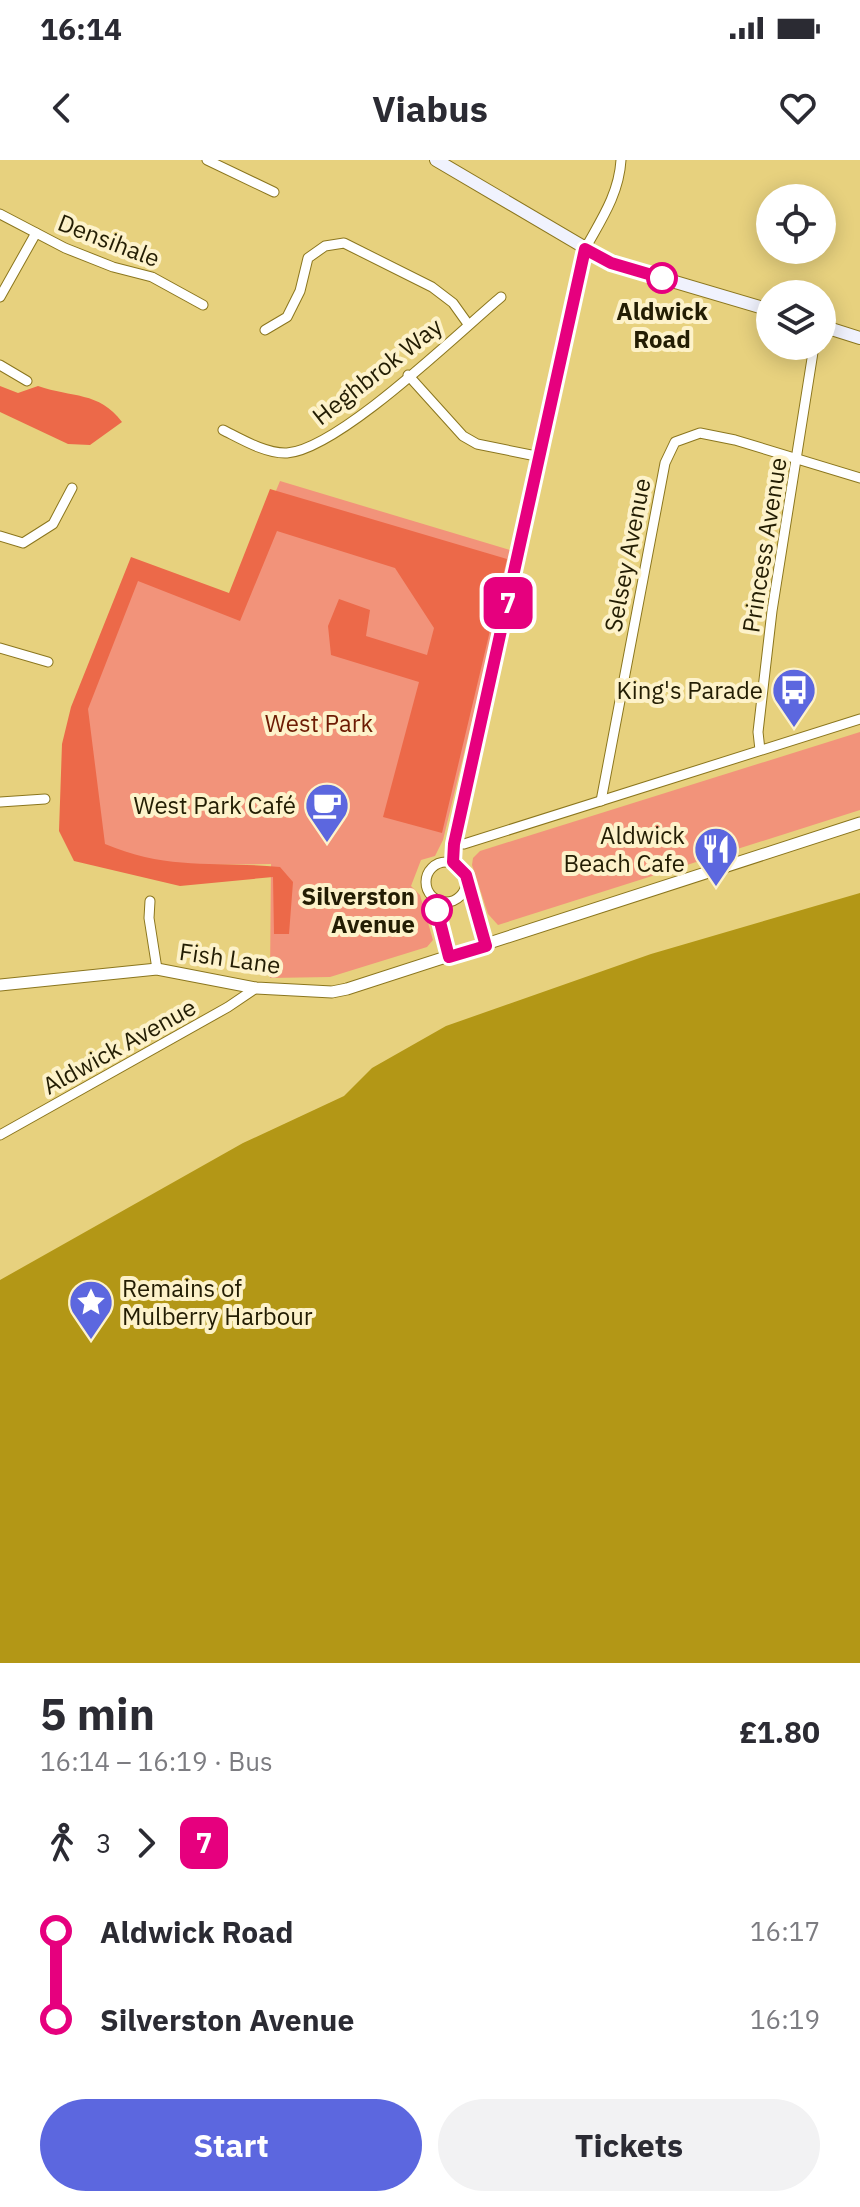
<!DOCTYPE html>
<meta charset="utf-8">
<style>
body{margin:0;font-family:"IBM Plex Sans",sans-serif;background:#f2f2f3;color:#2b2b33;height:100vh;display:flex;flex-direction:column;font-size:30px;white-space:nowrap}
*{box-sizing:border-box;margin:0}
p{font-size:26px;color:#7c7c81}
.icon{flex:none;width:44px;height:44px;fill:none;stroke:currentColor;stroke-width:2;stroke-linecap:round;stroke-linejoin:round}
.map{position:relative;height:1503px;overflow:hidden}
.details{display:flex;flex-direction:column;background:#fff;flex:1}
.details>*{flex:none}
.badge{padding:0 16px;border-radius:12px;font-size:28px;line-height:52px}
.fabs{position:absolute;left:756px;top:24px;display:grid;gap:16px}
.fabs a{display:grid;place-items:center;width:80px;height:80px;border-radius:50%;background:#fff;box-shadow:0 4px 20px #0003;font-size:40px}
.map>.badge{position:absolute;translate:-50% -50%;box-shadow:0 0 0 4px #fff}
.legs{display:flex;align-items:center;gap:12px;height:88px;padding:0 40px;font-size:26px}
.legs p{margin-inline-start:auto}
.overview{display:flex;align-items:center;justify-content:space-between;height:136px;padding:0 40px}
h1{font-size:44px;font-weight:800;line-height:60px}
.button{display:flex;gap:16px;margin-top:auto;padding:16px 40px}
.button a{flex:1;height:92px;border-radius:48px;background:#5c67df;color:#fff;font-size:32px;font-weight:800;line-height:92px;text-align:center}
.button a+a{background:#f2f2f3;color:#2b2b33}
ul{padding:0 40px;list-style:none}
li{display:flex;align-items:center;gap:28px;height:88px;font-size:30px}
li i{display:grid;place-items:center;width:12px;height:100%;margin:0 10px;background:currentColor}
li i::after{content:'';width:20px;height:20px;margin:-10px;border:6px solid;border-radius:50%;background:#fff}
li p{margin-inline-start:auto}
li:first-child i{background:linear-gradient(#0000 50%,currentColor 0)}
li:last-child i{background:linear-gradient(currentColor 50%,#0000 0)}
.status{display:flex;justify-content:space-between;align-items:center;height:56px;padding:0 40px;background:#fff;direction:ltr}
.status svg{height:22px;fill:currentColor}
header{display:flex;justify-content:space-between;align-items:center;height:104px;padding:0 40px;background:#fff;font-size:36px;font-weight:800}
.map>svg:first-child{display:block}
.green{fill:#f2937a}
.forest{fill:#ec6949}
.water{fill:#b39716}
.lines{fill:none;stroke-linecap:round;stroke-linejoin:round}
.minor-casing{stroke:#8b761e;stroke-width:11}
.tertiary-casing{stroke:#8b761e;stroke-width:13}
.secondary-casing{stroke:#8b761e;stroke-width:14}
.minor{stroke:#fff;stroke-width:9}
.tertiary{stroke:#fff;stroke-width:11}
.secondary{stroke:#f0f2fd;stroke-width:12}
.line-1-casing{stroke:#fff;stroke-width:18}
.line-1{stroke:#e6007e;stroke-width:12}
.stop-1-dot{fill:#fff;stroke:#e6007e;stroke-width:4}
.labels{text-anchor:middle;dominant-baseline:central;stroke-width:8;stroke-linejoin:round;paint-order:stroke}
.street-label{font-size:24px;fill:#231d03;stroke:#fdf2ca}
.stop-label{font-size:24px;font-weight:bold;fill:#231d03;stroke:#fdf2ca}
.poi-label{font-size:24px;fill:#231d03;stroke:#fdf2ca;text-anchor:end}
.park-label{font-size:24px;fill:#6d1b04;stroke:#fdf2ca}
</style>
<div class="status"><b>16:14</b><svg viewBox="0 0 49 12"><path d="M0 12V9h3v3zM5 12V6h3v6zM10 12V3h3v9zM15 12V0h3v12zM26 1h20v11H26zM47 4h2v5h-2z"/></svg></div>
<header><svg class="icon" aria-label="back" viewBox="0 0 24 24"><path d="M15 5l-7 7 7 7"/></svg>Viabus<svg class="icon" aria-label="heart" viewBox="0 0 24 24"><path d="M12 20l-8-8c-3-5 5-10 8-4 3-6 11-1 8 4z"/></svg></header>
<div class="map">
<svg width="860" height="1503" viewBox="0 0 860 1503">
<rect width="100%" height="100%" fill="#e7d17e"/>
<g class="green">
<path d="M 280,321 L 513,391 L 443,680 L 435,696 L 421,700 L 411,726 L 420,735 L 433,780 L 427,787 L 330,817 L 270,818 L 271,704 L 100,706 L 76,547 L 132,406 L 230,443 Z"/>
<path d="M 860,572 L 860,650 L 498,765 L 488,754 L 472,705 L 473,698 L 480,691 Z"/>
</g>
<g class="forest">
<path d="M 0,226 L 18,233 L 38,226 C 72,238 99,231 122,262 L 90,285 L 68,284 L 0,252 Z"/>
<path d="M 270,329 L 507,399 L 442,673 L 383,657 L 419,522 L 331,495 L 328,466 L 339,439 L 370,450 L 366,476 L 427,495 L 434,468 L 395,408 L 277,371 L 240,461 L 138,421 L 88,549 L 105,684 C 169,711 216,701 280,707 L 293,722 L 289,774 L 274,774 L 273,717 L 180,726 L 74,701 L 59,671 L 62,584 L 71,547 L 131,397 L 229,433 Z"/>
</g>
<path class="water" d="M 860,733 L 860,1503 L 0,1503 L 0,1120 L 243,983 L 344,936 L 372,908 L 446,866 L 651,794 Z"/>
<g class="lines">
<g class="minor-casing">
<g id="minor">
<path d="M 207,0 L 274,32"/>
<path d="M 0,54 L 65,88 L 113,107 L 152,117 L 203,145"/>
<path d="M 0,137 L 36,73"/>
<path d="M 265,170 L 287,157 L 300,131 L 308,98 L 325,86 L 344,83 L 432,127 L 453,143 L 468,164"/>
<path d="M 0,205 L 27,221"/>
<path d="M 408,215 L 463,276 L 477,284 L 541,297"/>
<path d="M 223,270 C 241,279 266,294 287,293 C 339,289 458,173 501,137"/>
<path d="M 0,376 L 23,383 L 53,364 L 72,328"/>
<path d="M 0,488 L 48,502"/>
<path d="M 760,590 L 758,572 L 772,451 L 814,186"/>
<path d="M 601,641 L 665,303 L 675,282 L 700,273 L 735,280 L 860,318"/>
<path d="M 0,642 L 45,639"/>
<path d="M 454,684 L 464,684 L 860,559"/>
<circle cx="446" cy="722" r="20"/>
<path d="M 453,702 L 454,684 L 585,89 C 601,60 619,34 621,0"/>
<path d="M 466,727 L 486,786"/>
<path d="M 436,739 L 449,797"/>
<path d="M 150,741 L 149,758 L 157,809"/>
<path d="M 0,975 L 228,847 L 256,828"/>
</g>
</g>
<g class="tertiary-casing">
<path id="tertiary" d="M 0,825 L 157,809 L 256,828 L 332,832 L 347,829 L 860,663"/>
</g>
<g class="secondary-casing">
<g id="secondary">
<path d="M 436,0 L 611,103 L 770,150"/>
<path d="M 822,166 L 860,178"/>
</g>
</g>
<use href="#minor" class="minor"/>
<use href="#tertiary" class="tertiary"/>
<use href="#secondary" class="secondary"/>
</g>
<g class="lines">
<g class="line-1-casing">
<path id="line-1" d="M 437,750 L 449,797 L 486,786 L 466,715 L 453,702 L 454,684 L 585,89 L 611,103 L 662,118"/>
</g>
<use href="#line-1" class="line-1"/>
</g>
<defs>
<g id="bus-pin" transform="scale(2.3)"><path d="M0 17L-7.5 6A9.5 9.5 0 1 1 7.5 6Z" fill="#5c67df" stroke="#fdf2ca"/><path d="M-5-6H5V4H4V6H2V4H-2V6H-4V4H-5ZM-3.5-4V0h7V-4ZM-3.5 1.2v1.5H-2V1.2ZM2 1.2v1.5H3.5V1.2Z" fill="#fff"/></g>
<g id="cafe-pin" transform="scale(2.3)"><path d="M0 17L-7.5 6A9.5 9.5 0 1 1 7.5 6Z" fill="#5c67df" stroke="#fdf2ca"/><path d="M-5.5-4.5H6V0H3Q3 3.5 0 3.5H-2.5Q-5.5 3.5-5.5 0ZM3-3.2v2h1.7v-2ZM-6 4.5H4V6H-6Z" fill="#fff"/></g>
<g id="restaurant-pin" transform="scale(2.3)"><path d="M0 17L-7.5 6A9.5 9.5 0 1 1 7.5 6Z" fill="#5c67df" stroke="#fdf2ca"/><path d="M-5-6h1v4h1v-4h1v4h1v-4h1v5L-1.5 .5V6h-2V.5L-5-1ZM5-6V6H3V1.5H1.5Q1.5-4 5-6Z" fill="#fff"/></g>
<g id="sight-pin" transform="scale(2.3)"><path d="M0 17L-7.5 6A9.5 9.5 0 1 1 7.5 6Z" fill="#5c67df" stroke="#fdf2ca"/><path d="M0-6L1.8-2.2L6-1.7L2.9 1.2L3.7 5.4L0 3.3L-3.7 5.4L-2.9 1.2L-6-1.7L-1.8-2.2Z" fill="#fff"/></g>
</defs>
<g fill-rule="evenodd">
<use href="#bus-pin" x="794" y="530"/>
<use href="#cafe-pin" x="327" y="645"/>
<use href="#restaurant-pin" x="716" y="689"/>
<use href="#sight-pin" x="91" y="1142"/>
</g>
<g class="stop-1-dot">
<circle cx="662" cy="118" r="14"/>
<circle cx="437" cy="750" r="14"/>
</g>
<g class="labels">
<g class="street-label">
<text transform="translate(109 80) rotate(21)">Densihale</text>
<text transform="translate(377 211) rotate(-38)">Heghbrok Way</text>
<text transform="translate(764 385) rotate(-81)">Princess Avenue</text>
<text transform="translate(627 395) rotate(-79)">Selsey Avenue</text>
<text transform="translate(230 798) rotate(8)">Fish Lane</text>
<text transform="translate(119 886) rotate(-29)">Aldwick Avenue</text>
</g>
<g class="stop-label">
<text x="662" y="151">Aldwick<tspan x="662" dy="28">Road</tspan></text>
<text x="415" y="736" text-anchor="end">Silverston<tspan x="415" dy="28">Avenue</tspan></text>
</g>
<g class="poi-label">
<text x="763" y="530">King's Parade</text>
<text x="296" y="645">West Park Café</text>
<text x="685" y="675">Aldwick<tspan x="685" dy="28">Beach Cafe</tspan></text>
<text x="122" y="1128" text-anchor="start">Remains of<tspan x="122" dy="28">Mulberry Harbour</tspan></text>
</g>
<g class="park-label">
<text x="319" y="563">West Park</text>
</g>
</g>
</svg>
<div class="fabs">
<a><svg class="icon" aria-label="locate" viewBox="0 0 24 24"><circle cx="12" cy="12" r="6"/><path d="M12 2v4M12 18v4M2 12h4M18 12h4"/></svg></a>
<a><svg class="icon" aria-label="layers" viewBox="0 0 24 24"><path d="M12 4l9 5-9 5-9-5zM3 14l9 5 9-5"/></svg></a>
</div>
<b class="badge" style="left:508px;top:443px;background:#e6007e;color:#fff">7</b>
</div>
<section class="details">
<div class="overview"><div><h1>5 min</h1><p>16:14 – 16:19 · Bus</p></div><b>£1.80</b></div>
<div class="legs"><svg class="icon" aria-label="walk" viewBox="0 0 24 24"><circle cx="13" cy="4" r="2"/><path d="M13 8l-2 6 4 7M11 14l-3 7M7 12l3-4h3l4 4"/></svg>3<svg class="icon" aria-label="forward" viewBox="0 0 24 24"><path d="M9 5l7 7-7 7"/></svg><b class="badge" style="background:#e6007e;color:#fff">7</b></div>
<ul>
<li><i style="color:#e6007e"></i><b>Aldwick Road</b><p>16:17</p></li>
<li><i style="color:#e6007e"></i><b>Silverston Avenue</b><p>16:19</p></li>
</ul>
<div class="button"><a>Start</a><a>Tickets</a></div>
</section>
